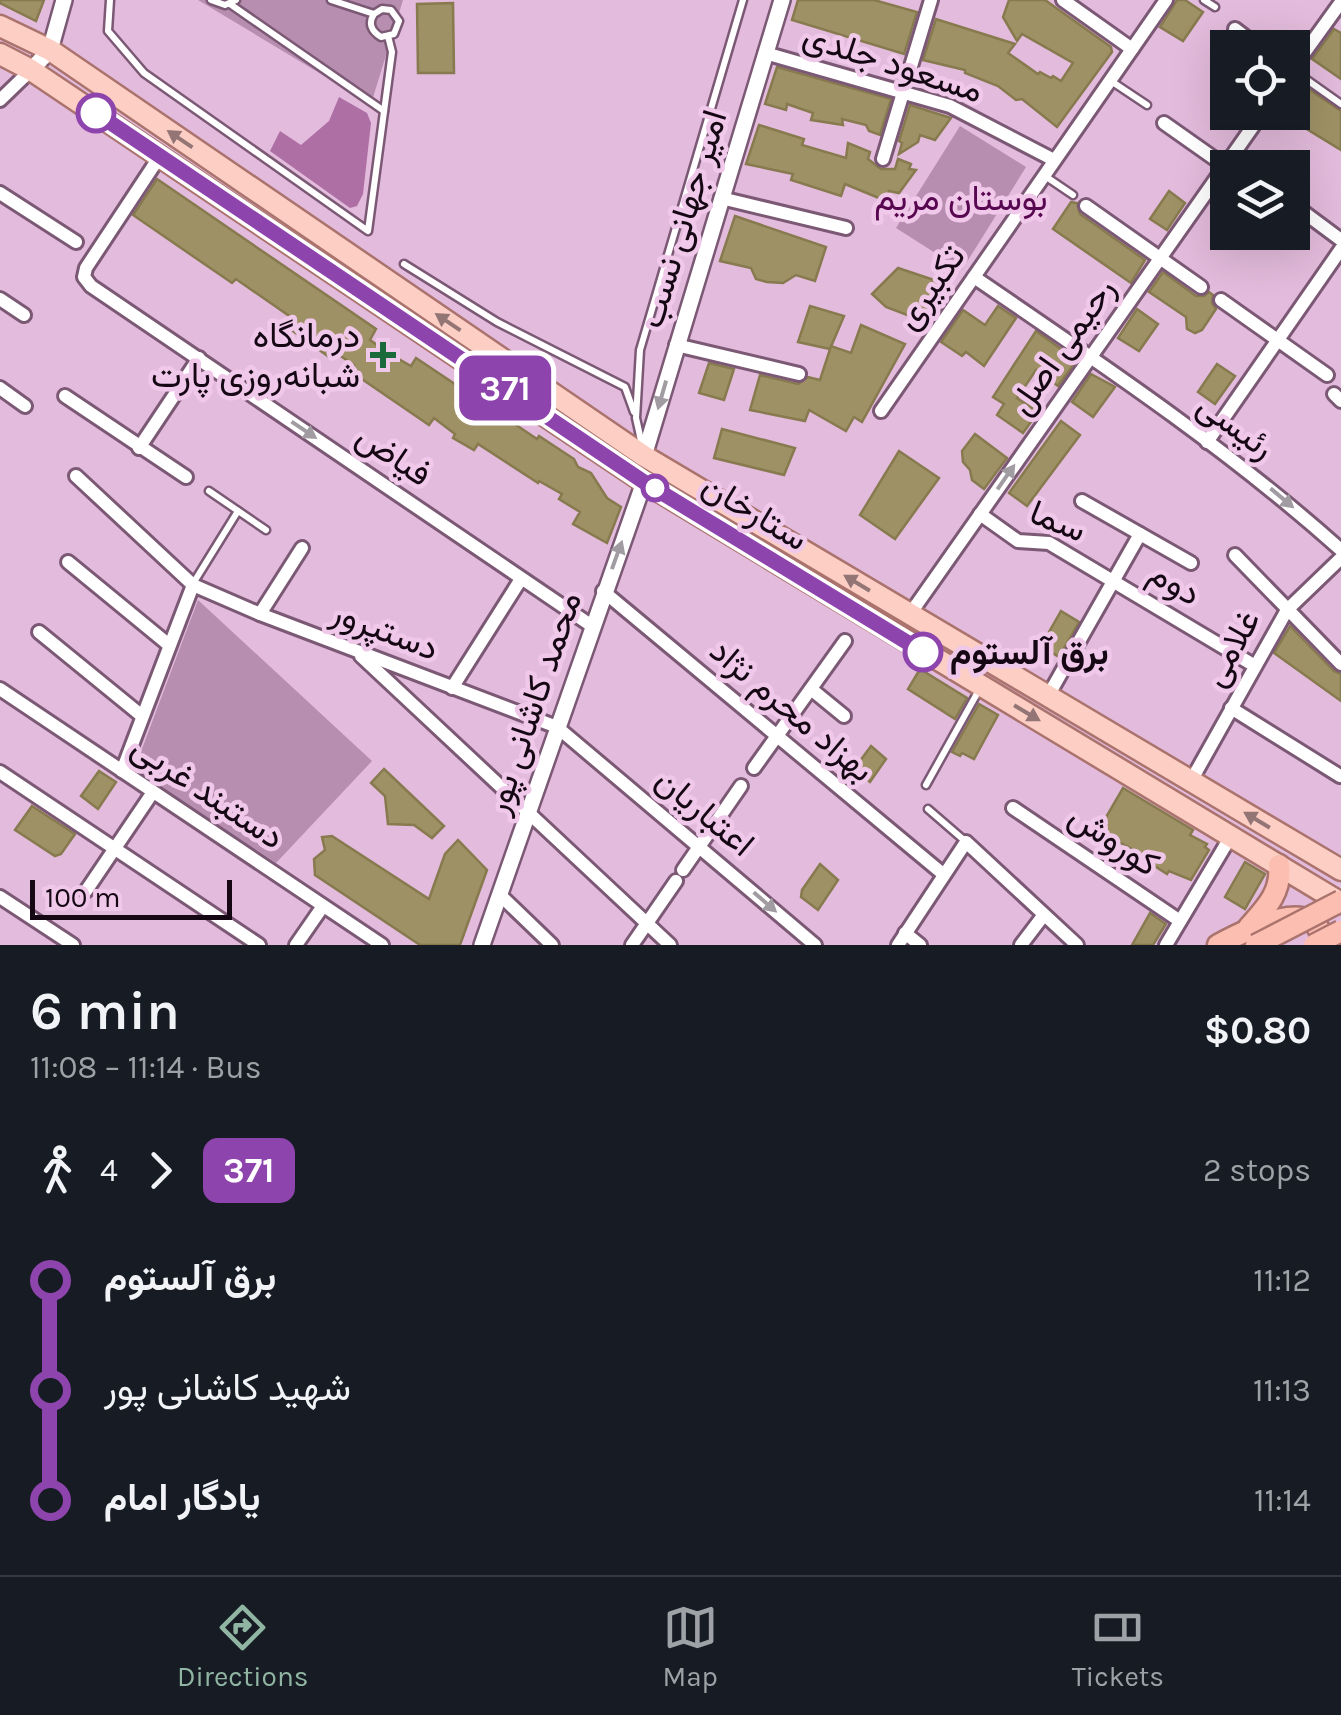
<!DOCTYPE html>
<meta charset="utf-8">
<style>
body{margin:0;font-family:Karla,Vazirmatn,sans-serif;background:#20242c;color:#f1f3f6;height:100vh;display:flex;flex-direction:column;font-size:38px;white-space:nowrap}
*{box-sizing:border-box;margin:0}
p{font-size:32px;color:#9ea1a6}
.icon{flex:none;width:55px;height:55px;fill:none;stroke:currentColor;stroke-width:2;stroke-linecap:round;stroke-linejoin:round}
.map{position:relative;height:945px;overflow:hidden}
.panel{display:flex;flex-direction:column;background:#171b24;flex:1}
.panel>*{flex:none}
.badge{padding:0 20px;border-radius:15px;font-size:35px;line-height:65px}
.buttons{position:absolute;left:1210px;top:30px;display:grid;gap:20px}
.buttons a{display:grid;place-items:center;width:100px;height:100px;border-radius:0px;background:#171b24;box-shadow:0 10px 40px #0002;font-size:50px}
.scale{position:absolute;left:30px;bottom:25px;width:202px;box-sizing:border-box;padding-left:10px;border:5px solid #150814;border-top:0;font-size:28px;line-height:35px;white-space:nowrap;color:#150814;-webkit-text-stroke:8px #f0c8e9;paint-order:stroke}
.map>.badge{position:absolute;translate:-50% -50%;box-shadow:0 0 0 5px #fff}
.legs{display:flex;align-items:center;gap:15px;height:110px;padding:0 30px;font-size:32px}
.legs p{margin-inline-start:auto}
.summary{display:flex;align-items:center;justify-content:space-between;height:170px;padding:0 30px}
h1{font-size:55px;font-weight:600;line-height:75px}
ul{padding:0 30px;list-style:none}
li{display:flex;align-items:center;gap:35px;height:110px;font-size:38px}
li i{display:grid;place-items:center;width:15px;height:100%;margin:0 12px;background:currentColor}
li i::after{content:'';width:25px;height:25px;margin:-12px;border:8px solid;border-radius:50%;background:#171b24}
li p{margin-inline-start:auto}
li:first-child i{background:linear-gradient(#0000 50%,currentColor 0)}
li:last-child i{background:linear-gradient(currentColor 50%,#0000 0)}
.menu{display:flex;justify-content:space-around;align-items:center;height:140px;border-top:2px solid #363941;background:#171b24;font-size:28px;color:#9ea1a6}
.menu a{display:grid;justify-items:center;gap:5px}
.menu .active{color:#90b5a2}
.map>svg:first-child{display:block}
.green{fill:#b78eaf}
.forest{fill:#ae6fa4}
.building{fill:#9e9165;stroke:#877a4f;stroke-width:2.5}
.lines{fill:none;stroke-linecap:round;stroke-linejoin:round}
.service-casing{stroke:#7b5975;stroke-width:11}
.minor-casing{stroke:#7b5975;stroke-width:18}
.tertiary-casing{stroke:#7b5975;stroke-width:20}
.primary-casing{stroke:#aa736d;stroke-width:25}
.trunk-casing{stroke:#aa736d;stroke-width:25}
.service{stroke:#fff;stroke-width:6}
.minor{stroke:#fff;stroke-width:12}
.tertiary{stroke:#fff;stroke-width:15}
.primary{stroke:#fccec4;stroke-width:20}
.trunk{stroke:#fbbeb0;stroke-width:20}
.trunk-bridge-casing{stroke:#aa736d;stroke-width:25;stroke-linecap:butt}
.trunk-bridge{stroke:#fbbeb0;stroke-width:20}
.oneway{fill:#947575}
.oneway2{fill:#a19ca1}
.line-1-casing{stroke:#fff;stroke-width:22}
.line-1{stroke:#8e44ad;stroke-width:15}
.stop-1-dot{fill:#fff;stroke:#8e44ad;stroke-width:5}
.poi-dot{fill:#1a6a3b;stroke:#f0c8e9;stroke-width:4}
.labels{text-anchor:middle;dominant-baseline:central;stroke-width:9;stroke-linejoin:round;paint-order:stroke}
.street-label{font-size:35px;fill:#150814;stroke:#f0c8e9}
.park-label{font-size:35px;fill:#570750;stroke:#f0c8e9}
.poi-label{font-size:35px;fill:#150814;stroke:#f0c8e9;text-anchor:end}
.stop-label{font-size:35px;font-weight:bold;fill:#150814;stroke:#f0c8e9;text-anchor:start}
</style>
<div class="map">
<svg width="1341" height="945" viewBox="0 0 1341 945">
<rect width="100%" height="100%" fill="#e3bbdc"/>
<g class="green">
<path d="M 198,0 L 403,0 L 371,104 Z"/>
<path d="M 960,126 L 1026,167 L 962,270 L 896,228 Z"/>
<path d="M 198,600 L 372,761 L 276,863 L 134,770 Z"/>
</g>
<path class="forest" d="M 339,97 L 367,113 L 371,123 L 363,194 L 357,206 L 350,208 L 270,151 L 280,131 L 301,145 L 329,121 Z"/>
<g class="building">
<path d="M 0,0 L 44,0 L 36,21 L 0,3 Z"/>
<path d="M 798,0 L 874,0 L 917,12 L 904,54 L 792,20 Z"/>
<path d="M 1009,0 L 1045,0 L 1111,47 L 1112,52 L 1057,127 L 1022,99 L 1016,100 L 998,86 L 965,73 L 965,70 L 923,60 L 936,19 L 1015,44 L 1008,53 L 1038,74 L 1040,72 L 1051,78 L 1053,76 L 1061,81 L 1073,63 L 1022,34 L 1017,41 L 1003,17 Z"/>
<path d="M 1177,0 L 1185,0 L 1203,12 L 1183,41 L 1160,27 Z"/>
<path d="M 453,3 L 454,73 L 418,73 L 417,4 Z"/>
<path d="M 1334,29 L 1341,33 L 1341,79 L 1312,59 Z"/>
<path d="M 777,67 L 891,99 L 880,135 L 869,131 L 866,125 L 842,119 L 843,125 L 811,120 L 813,113 L 787,104 L 786,110 L 765,104 Z"/>
<path d="M 1297,81 L 1341,111 L 1341,150 L 1292,120 L 1292,88 Z"/>
<path d="M 910,105 L 951,118 L 935,140 L 920,135 L 918,142 L 899,154 L 902,143 L 899,141 Z"/>
<path d="M 759,125 L 804,139 L 802,145 L 846,158 L 848,143 L 870,152 L 868,159 L 881,169 L 895,169 L 898,159 L 911,164 L 909,169 L 916,170 L 899,193 L 889,191 L 886,201 L 845,184 L 841,196 L 791,180 L 793,174 L 746,164 Z"/>
<path d="M 157,179 L 376,329 L 370,340 L 390,354 L 411,366 L 416,358 L 537,439 L 539,436 L 574,459 L 578,467 L 591,473 L 607,498 L 621,507 L 607,543 L 573,524 L 580,512 L 559,499 L 562,494 L 539,481 L 538,483 L 478,444 L 474,450 L 453,438 L 455,434 L 434,418 L 429,425 L 350,371 L 354,365 L 333,351 L 329,357 L 290,329 L 295,320 L 236,279 L 232,283 L 133,215 Z"/>
<path d="M 1169,191 L 1185,203 L 1167,230 L 1150,219 Z"/>
<path d="M 1071,202 L 1077,203 L 1080,214 L 1145,260 L 1131,283 L 1053,229 Z"/>
<path d="M 735,216 L 826,247 L 815,281 L 796,275 L 783,283 L 767,282 L 756,279 L 751,268 L 720,261 Z"/>
<path d="M 898,268 L 943,283 L 944,292 L 923,321 L 886,307 L 872,294 Z"/>
<path d="M 1163,272 L 1196,296 L 1204,296 L 1209,292 L 1213,295 L 1212,303 L 1216,309 L 1202,330 L 1195,333 L 1187,329 L 1186,317 L 1149,292 Z"/>
<path d="M 810,306 L 844,316 L 830,349 L 798,342 Z"/>
<path d="M 998,306 L 1016,318 L 984,366 L 966,352 L 962,356 L 941,342 L 963,310 L 985,325 Z"/>
<path d="M 1137,309 L 1158,324 L 1139,351 L 1118,338 Z"/>
<path d="M 861,325 L 905,344 L 862,422 L 854,417 L 846,431 L 809,410 L 805,421 L 750,410 L 760,375 L 798,384 L 808,377 L 820,380 L 831,346 L 851,353 Z"/>
<path d="M 1036,331 L 1072,357 L 1074,364 L 1058,386 L 1036,370 L 1017,398 L 1038,412 L 1023,433 L 997,415 L 1004,404 L 993,397 Z"/>
<path d="M 709,363 L 734,369 L 724,400 L 699,393 Z"/>
<path d="M 1217,364 L 1235,376 L 1215,404 L 1198,392 Z"/>
<path d="M 1091,374 L 1115,387 L 1093,417 L 1072,402 Z"/>
<path d="M 1061,421 L 1080,435 L 1027,506 L 1009,493 Z"/>
<path d="M 722,429 L 795,448 L 784,475 L 714,458 Z"/>
<path d="M 975,434 L 1007,458 L 984,489 L 972,480 L 970,470 L 963,462 L 962,451 Z"/>
<path d="M 899,451 L 939,478 L 895,539 L 860,515 Z"/>
<path d="M 1061,611 L 1079,622 L 1059,657 L 1041,646 Z"/>
<path d="M 1290,626 L 1334,671 L 1341,674 L 1341,701 L 1274,653 Z"/>
<path d="M 920,669 L 967,698 L 955,719 L 908,689 Z"/>
<path d="M 979,704 L 998,715 L 974,759 L 962,753 L 960,756 L 952,752 Z"/>
<path d="M 871,746 L 886,759 L 870,782 L 854,769 Z"/>
<path d="M 384,769 L 444,826 L 432,838 L 414,825 L 388,824 L 385,796 L 371,783 Z"/>
<path d="M 99,771 L 116,782 L 98,809 L 81,796 Z"/>
<path d="M 1123,788 L 1193,830 L 1190,835 L 1207,844 L 1205,847 L 1209,850 L 1191,880 L 1169,871 L 1167,874 L 1133,852 L 1134,850 L 1098,831 Z"/>
<path d="M 32,806 L 75,834 L 61,854 L 55,856 L 15,830 Z"/>
<path d="M 332,836 L 429,899 L 445,854 L 458,840 L 487,870 L 460,945 L 420,945 L 315,875 L 314,859 L 325,850 L 322,837 Z"/>
<path d="M 1245,862 L 1265,874 L 1245,909 L 1225,897 Z"/>
<path d="M 820,864 L 838,880 L 818,910 L 801,897 L 802,890 Z"/>
<path d="M 1150,913 L 1166,924 L 1153,945 L 1132,945 Z"/>
</g>
<g class="lines">
<g class="service-casing">
<g id="service">
<path d="M 110,0 L 108,31 L 144,73 L 368,231 L 392,52 L 388,36"/>
<path d="M 211,0 L 225,5 L 236,0"/>
<path d="M 331,0 L 374,14 L 382,9 L 391,10 L 399,21 L 394,34 L 381,37 C 371,31 368,23 374,14"/>
<path d="M 1204,0 L 1215,7"/>
<path d="M 230,4 L 384,111"/>
<path d="M 1293,70 L 1341,104"/>
<path d="M 1111,81 L 1147,105"/>
<path d="M 1045,176 L 1073,195"/>
<path d="M 404,264 L 497,322 L 625,387 L 634,412"/>
<path d="M 642,445 L 636,418 L 640,350 L 743,0"/>
<path d="M 209,491 L 266,530"/>
<path d="M 194,582 L 238,511"/>
<path d="M 926,785 L 979,690"/>
<path d="M 928,809 L 965,841"/>
</g>
</g>
<g class="minor-casing">
<g id="minor">
<path d="M 1063,0 L 1132,49"/>
<path d="M 1235,29 L 1260,48"/>
<path d="M 765,53 L 950,106 L 1054,160"/>
<path d="M 1292,70 L 1341,2"/>
<path d="M 0,100 L 31,70"/>
<path d="M 1164,123 L 1225,166"/>
<path d="M 160,156 L 86,268 L 84,277 L 91,286 L 592,626"/>
<path d="M 883,159 L 931,0"/>
<path d="M 0,193 L 76,242"/>
<path d="M 721,198 L 846,228"/>
<path d="M 1294,205 L 1341,240"/>
<path d="M 1086,206 L 1201,287"/>
<path d="M 974,277 C 1100,363 1227,448 1341,550"/>
<path d="M 0,299 L 24,315"/>
<path d="M 1221,300 L 1327,375"/>
<path d="M 676,345 L 799,374"/>
<path d="M 0,388 L 25,406"/>
<path d="M 1334,394 L 1341,401"/>
<path d="M 65,396 L 186,477"/>
<path d="M 881,411 L 1166,0"/>
<path d="M 1207,442 L 1341,249"/>
<path d="M 139,448 L 199,358"/>
<path d="M 76,476 L 193,585 L 260,614 L 557,727 L 815,945"/>
<path d="M 1082,501 L 1191,563"/>
<path d="M 980,514 L 1018,541 L 1049,543 L 1255,666"/>
<path d="M 1235,555 L 1341,664"/>
<path d="M 68,562 L 169,645"/>
<path d="M 603,591 L 943,874"/>
<path d="M 260,614 L 302,548"/>
<path d="M 910,614 L 1263,112"/>
<path d="M 39,632 L 142,716"/>
<path d="M 361,656 L 670,945"/>
<path d="M 452,688 L 521,579"/>
<path d="M 0,689 L 382,945"/>
<path d="M 811,689 L 844,716"/>
<path d="M 1048,696 L 1140,534"/>
<path d="M 1231,708 L 1340,776"/>
<path d="M 754,768 L 845,641"/>
<path d="M 122,771 L 193,585"/>
<path d="M 0,772 L 259,945"/>
<path d="M 1191,781 L 1287,610 L 1341,558"/>
<path d="M 1013,808 L 1180,921"/>
<path d="M 683,870 L 741,786"/>
<path d="M 86,891 L 153,792"/>
<path d="M 500,895 L 552,945"/>
<path d="M 0,897 L 73,945"/>
<path d="M 905,933 L 920,945"/>
<path d="M 296,945 L 323,906"/>
<path d="M 632,945 L 676,881"/>
<path d="M 898,945 L 966,842 L 1077,945"/>
<path d="M 1021,945 L 1043,916"/>
<path d="M 1166,945 L 1231,836"/>
</g>
</g>
<g class="tertiary-casing">
<g id="tertiary">
<path d="M 31,70 L 50,50 L 64,0"/>
<path d="M 644,456 L 782,0"/>
<path d="M 482,945 L 644,482"/>
</g>
</g>
<g class="primary-casing">
<g id="primary">
<path d="M 0,26 L 50,50 L 644,456 L 1341,870"/>
<path d="M 0,54 L 31,70 L 644,482 L 1341,903"/>
</g>
</g>
<g class="trunk-casing">
<g id="trunk">
<path d="M 1249,927 C 1266,908 1282,892 1279,865"/>
<path d="M 1218,945 C 1242,932 1322,890 1322,945"/>
</g>
</g>
<use href="#service" class="service"/>
<use href="#minor" class="minor"/>
<use href="#tertiary" class="tertiary"/>
<use href="#primary" class="primary"/>
<use href="#trunk" class="trunk"/>
<g class="trunk-bridge-casing">
<g id="trunk-bridge">
<path d="M 1256,945 L 1341,901"/>
<path d="M 1314,945 L 1341,931"/>
</g>
</g>
<use href="#trunk-bridge" class="trunk-bridge"/>
</g>
<defs><path id="oneway-solid" d="M-6-.8H1V-3.2L6.5 0L1 3.2V.8H-6Z" transform="scale(2.5)"/></defs>
<g class="oneway">
<use href="#oneway-solid" transform="translate(180 139) rotate(-146)"/>
<use href="#oneway-solid" transform="translate(448 322) rotate(-146)"/>
<use href="#oneway-solid" transform="translate(857 583) rotate(-149)"/>
<use href="#oneway-solid" transform="translate(1027 713) rotate(31)"/>
<use href="#oneway-solid" transform="translate(1257 820) rotate(-149)"/>
</g>
<g class="oneway2">
<use href="#oneway-solid" transform="translate(662 395) rotate(106)"/>
<use href="#oneway-solid" transform="translate(304 430) rotate(34)"/>
<use href="#oneway-solid" transform="translate(1006 477) rotate(-55)"/>
<use href="#oneway-solid" transform="translate(1282 498) rotate(40)"/>
<use href="#oneway-solid" transform="translate(617 555) rotate(-70)"/>
<use href="#oneway-solid" transform="translate(765 902) rotate(41)"/>
</g>
<g class="lines">
<g class="line-1-casing">
<path id="line-1" d="M 96,113 L 644,482 L 923,652"/>
</g>
<use href="#line-1" class="line-1"/>
</g>
<g class="stop-1-dot">
<circle cx="96" cy="113" r="18"/>
<circle cx="655" cy="488" r="12"/>
<circle cx="923" cy="652" r="18"/>
</g>
<path class="poi-dot" d="M378 340h10v10h10v10h-10v10h-10v-10h-10v-10h10z"/>
<g class="labels">
<g class="street-label">
<text transform="translate(893 63) rotate(18)">مسعود جلدی</text>
<text transform="translate(683 219) rotate(-73)">امیر جهانی نسب</text>
<text transform="translate(930 287) rotate(-55)">تکبیری</text>
<text transform="translate(1062 346) rotate(-55)">رحیمی اصل</text>
<text transform="translate(1236 426) rotate(36)">رئیسی</text>
<text transform="translate(394 455) rotate(34)">فیاض</text>
<text transform="translate(755 512) rotate(31)">ستارخان</text>
<text transform="translate(1058 521) rotate(22)">سما</text>
<text transform="translate(1175 583) rotate(31)">دوم</text>
<text transform="translate(385 630) rotate(21)">دستپرور</text>
<text transform="translate(1231 648) rotate(-61)">غلامی</text>
<text transform="translate(533 703) rotate(-71)">محمد کاشانی پور</text>
<text transform="translate(792 710) rotate(40)">بهزاد محرم نژاد</text>
<text transform="translate(208 792) rotate(34)">دستبند غربی</text>
<text transform="translate(705 812) rotate(40)">اعتباریان</text>
<text transform="translate(1114 840) rotate(34)">کوروش</text>
</g>
<g class="park-label">
<text x="961" y="198">بوستان مریم</text>
</g>
<g class="poi-label">
<text x="360" y="335">درمانگاه<tspan x="360" dy="40">شبانه‌روزی پارت</tspan></text>
</g>
<g class="stop-label">
<text x="950" y="652">برق آلستوم</text>
</g>
</g>
</svg>
<div class="buttons">
<a><svg class="icon" aria-label="locate" viewBox="0 0 24 24"><circle cx="12" cy="12" r="6"/><path d="M12 2v4M12 18v4M2 12h4M18 12h4"/></svg></a>
<a><svg class="icon" aria-label="layers" viewBox="0 0 24 24"><path d="M12 4l9 5-9 5-9-5zM3 14l9 5 9-5"/></svg></a>
</div>
<div class="scale">100 m</div>
<b class="badge" style="left:505px;top:388px;background:#8e44ad;color:#fff">371</b>
</div>
<section class="panel">
<div class="summary"><div><h1>6 min</h1><p>11:08 – 11:14 · Bus</p></div><b>$0.80</b></div>
<div class="legs"><svg class="icon" aria-label="walk" viewBox="0 0 24 24"><circle cx="13" cy="4" r="2"/><path d="M13 8l-2 6 4 7M11 14l-3 7M7 12l3-4h3l4 4"/></svg>4<svg class="icon" aria-label="forward" viewBox="0 0 24 24"><path d="M9 5l7 7-7 7"/></svg><b class="badge" style="background:#8e44ad;color:#fff">371</b><p>2 stops</p></div>
<ul>
<li><i style="color:#8e44ad"></i><b>برق آلستوم</b><p>11:12</p></li>
<li><i style="color:#8e44ad"></i><span>شهید کاشانی پور</span><p>11:13</p></li>
<li><i style="color:#8e44ad"></i><b>یادگار امام</b><p>11:14</p></li>
</ul>
</section>
<nav class="menu">
<a class="active"><svg class="icon" aria-label="directions" viewBox="0 0 24 24"><path d="M12 3l9 9-9 9-9-9zM9 14v-3h6M13 9l2 2-2 2"/></svg>Directions</a>
<a><svg class="icon" aria-label="map" viewBox="0 0 24 24"><path d="M3 6l6-2 6 2 6-2v14l-6 2-6-2-6 2zM9 4v14M15 6v14"/></svg>Map</a>
<a><svg class="icon" aria-label="tickets" viewBox="0 0 24 24"><path d="M3 7h18v10H3zM15 7v10"/></svg>Tickets</a>
</nav>
